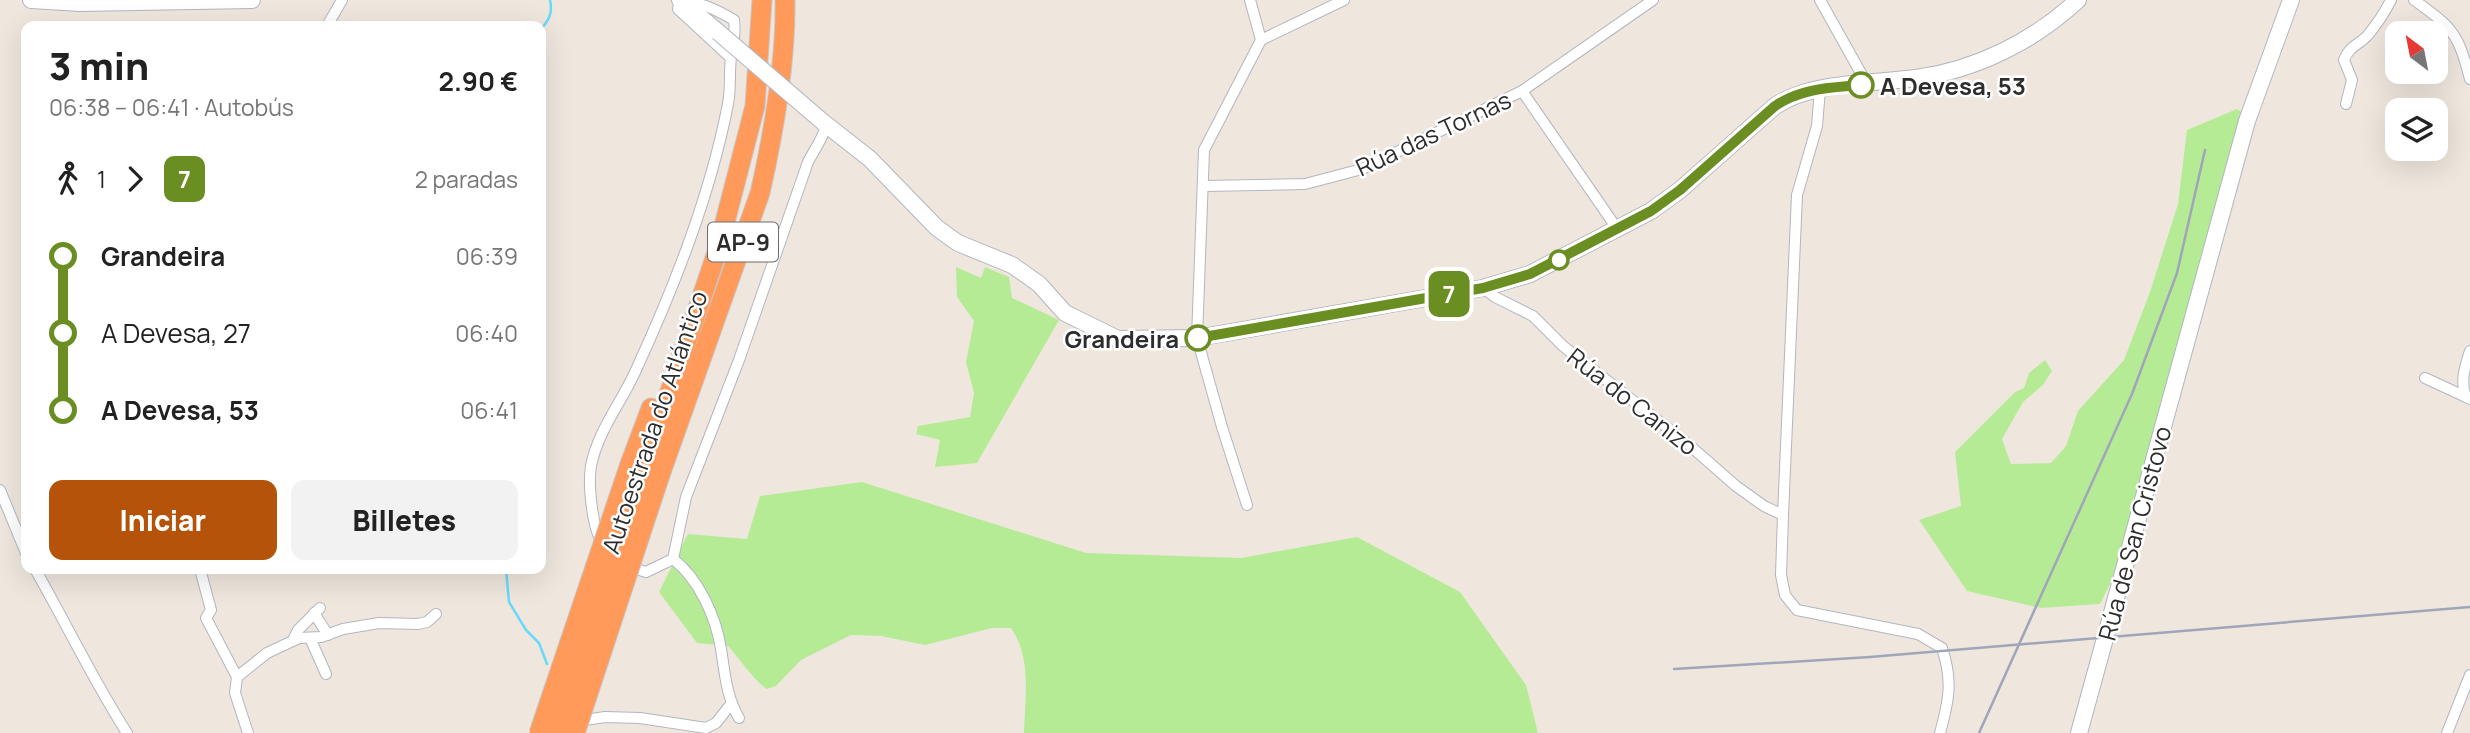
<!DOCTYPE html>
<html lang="es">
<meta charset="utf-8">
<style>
body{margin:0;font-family:Manrope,sans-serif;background:#f2f2f2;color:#222;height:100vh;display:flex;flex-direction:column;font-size:26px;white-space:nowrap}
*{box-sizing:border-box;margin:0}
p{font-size:23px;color:#767676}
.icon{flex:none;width:38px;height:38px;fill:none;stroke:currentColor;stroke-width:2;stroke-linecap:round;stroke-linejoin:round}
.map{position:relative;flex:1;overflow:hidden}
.panel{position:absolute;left:21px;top:21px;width:525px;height:553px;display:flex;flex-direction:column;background:#fff;border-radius:14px;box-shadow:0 7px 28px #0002}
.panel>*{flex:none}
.badge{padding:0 14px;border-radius:10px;font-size:24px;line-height:46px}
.needle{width:46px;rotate:328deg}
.buttons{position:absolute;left:2385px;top:21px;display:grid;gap:14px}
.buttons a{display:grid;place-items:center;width:63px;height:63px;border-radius:14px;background:#fff;box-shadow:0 7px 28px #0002;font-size:35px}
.map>.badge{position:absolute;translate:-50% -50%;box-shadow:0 0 0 4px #fff}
.legs{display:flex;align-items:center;gap:10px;height:77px;padding:0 28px;font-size:23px}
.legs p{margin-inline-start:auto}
.headline{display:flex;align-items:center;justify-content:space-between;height:119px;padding:0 28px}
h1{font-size:38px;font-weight:800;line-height:52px}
.action{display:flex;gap:14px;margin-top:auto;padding:14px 28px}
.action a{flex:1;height:80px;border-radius:14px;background:#b45309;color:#fff;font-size:28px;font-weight:800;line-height:80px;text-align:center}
.action a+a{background:#f2f2f2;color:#222}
ul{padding:0 28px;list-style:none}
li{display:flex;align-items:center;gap:24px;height:77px;font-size:26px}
li i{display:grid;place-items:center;width:10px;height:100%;margin:0 9px;background:currentColor}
li i::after{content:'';width:18px;height:18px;margin:-9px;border:5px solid;border-radius:50%;background:#fff}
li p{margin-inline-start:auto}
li:first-child i{background:linear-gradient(#0000 50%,currentColor 0)}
li:last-child i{background:linear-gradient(currentColor 50%,#0000 0)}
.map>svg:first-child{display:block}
.green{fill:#b6eb96}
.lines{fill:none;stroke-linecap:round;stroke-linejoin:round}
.stream{stroke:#68dafa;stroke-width:2.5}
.street-casing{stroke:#b2b6c1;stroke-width:12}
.secondary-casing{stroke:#b2b6c1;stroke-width:18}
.highway-casing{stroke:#c8c8c8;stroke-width:21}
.street{stroke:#fff;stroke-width:10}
.secondary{stroke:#fff;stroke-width:16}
.highway{stroke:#ff9a5a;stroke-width:19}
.rail{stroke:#a0a5b9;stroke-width:2.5}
.secondary-bridge-casing{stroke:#b2b6c1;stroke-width:18;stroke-linecap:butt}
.highway-bridge-casing{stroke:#c8c8c8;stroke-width:21;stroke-linecap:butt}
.secondary-bridge{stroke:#fff;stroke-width:16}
.highway-bridge{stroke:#ff9a5a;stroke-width:19}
.line-1-casing{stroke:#fff;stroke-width:16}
.line-1{stroke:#6b8e23;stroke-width:10}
.stop-1-dot{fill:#fff;stroke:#6b8e23;stroke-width:3.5}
.labels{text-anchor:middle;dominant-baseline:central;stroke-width:5;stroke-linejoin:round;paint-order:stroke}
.shield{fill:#fff;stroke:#6c6c6c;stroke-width:2}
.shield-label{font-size:23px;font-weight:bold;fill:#2d2d2d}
.stop-label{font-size:24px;font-weight:bold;fill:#2d2d2d;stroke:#fff;text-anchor:start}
.street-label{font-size:24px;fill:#2d2d2d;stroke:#fff}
</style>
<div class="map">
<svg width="2470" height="733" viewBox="0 0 2470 733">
<rect width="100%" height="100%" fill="#efe7de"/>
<g class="green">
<path d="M 2237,109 L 2243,113 L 2116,572 L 2100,604 L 2041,608 L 1967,591 L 1919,520 L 1961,506 L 1955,452 L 2015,392 L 2024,388 L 2029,373 L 2045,360 L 2052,371 L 2043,385 L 2023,402 L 2002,439 L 2011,464 L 2051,463 L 2066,446 L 2078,411 L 2124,360 L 2150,292 L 2178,204 L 2187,130 Z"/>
<path d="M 956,267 L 981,278 L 985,267 L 1009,277 L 1012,298 L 1059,320 L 977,463 L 935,467 L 940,440 L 916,434 L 918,426 L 970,417 L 974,393 L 966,362 L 974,321 L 957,297 Z"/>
<path d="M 862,482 L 1086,553 L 1241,558 L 1357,537 L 1460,592 L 1526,685 L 1538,733 L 1024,733 C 1025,698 1032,658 1011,628 L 992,628 L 925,645 L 881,636 L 851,635 L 801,660 L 776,686 L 767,689 C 754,681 740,659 728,646 L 697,643 L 659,592 L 688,534 L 747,539 L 760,496 Z"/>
</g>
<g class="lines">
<g class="stream">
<path d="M 541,29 C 549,20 553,13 550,0"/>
<path d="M 506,569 L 509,602 L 526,630 L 539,643 L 547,664"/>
</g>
<g class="street-casing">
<g id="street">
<path d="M 1820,0 L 1867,84"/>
<path d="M 2414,0 C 2453,28 2458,33 2470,79"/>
<path d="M 327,26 L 342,0"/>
<path d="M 1261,40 L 1344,0"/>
<path d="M 1820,89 L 1817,126 L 1797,195 L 1783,515 L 1781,575 L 1785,595 L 1797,610 L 1918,634 L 1942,648 C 1953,681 1949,700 1940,733"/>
<path d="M 1522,91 L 1618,230"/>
<path d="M 2346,104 L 2352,80 L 2344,60 C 2349,46 2359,45 2368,35 C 2377,24 2385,12 2391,0"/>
<path d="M 1203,186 L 1305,184 L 1362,169 L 1522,91 L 1653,0"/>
<path d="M 1483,288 L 1495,297 L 1533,316 L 1563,346 L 1688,444 L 1736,486 L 1764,506 L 1783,515"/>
<path d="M 2470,351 C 2465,366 2460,382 2466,397 L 2470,399"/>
<path d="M 2425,378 L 2466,397"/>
<path d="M 0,490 L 26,553"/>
<path d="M 1247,505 L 1222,427 L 1197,338 L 1204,150 L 1261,40 L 1250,0"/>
<path d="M 603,543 C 592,530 588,484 591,466 C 598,430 622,402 636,370 C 675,285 710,196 728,104 C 731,89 729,73 731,57 C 733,44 736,34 734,20 C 717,10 701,2 681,1 L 678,9 L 731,58"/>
<path d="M 673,559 C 699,579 716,617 721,649 C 725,673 726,696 739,718"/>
<path d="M 627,566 L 646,572 L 673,559 L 686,497 L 739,360 L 808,162 C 814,150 824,137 826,125"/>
<path d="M 35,569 C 66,623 93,680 127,733"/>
<path d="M 200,569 L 211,610 L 206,618 L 237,677 L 235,693 L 248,733"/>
<path d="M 314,613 L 328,635"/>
<path d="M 310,638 L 326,674"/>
<path d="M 293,640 L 298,630 L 320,608"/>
<path d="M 237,677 L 267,653 L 299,638 L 321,637 L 343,629 L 379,623 L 418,624 L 427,622 L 436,614"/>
<path d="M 578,721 L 605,717 L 640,718 L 706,728 L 716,723 L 731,704"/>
<path d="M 2447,733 L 2470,675"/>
</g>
</g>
<g class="secondary-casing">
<g id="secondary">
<path d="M 31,0 L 80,3 L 252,0"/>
<path d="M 680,0 L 718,32"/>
<path d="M 823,122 L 870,159 L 937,228 L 958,243 L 1012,265 L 1039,284 L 1065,313 L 1118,339 L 1197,338 L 1483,288 L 1530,274 L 1651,211 L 1680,190 L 1775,106 C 1812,81 1872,84 1916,78 C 1976,70 2034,41 2078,0"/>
<path d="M 2079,733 L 2247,121 L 2291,0"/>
</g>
</g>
<g class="highway-casing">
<g id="highway">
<path d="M 630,464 L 651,408"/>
<path d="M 643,471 L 718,249 L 755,106 L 762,0"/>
<path d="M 660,475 L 760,193 C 774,131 786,64 785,0"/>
</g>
</g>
<use href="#street" class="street"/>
<use href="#secondary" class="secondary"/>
<use href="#highway" class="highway"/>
<g class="rail">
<path d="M 1674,669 L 1870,657 L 2470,607"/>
<path d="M 1979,733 L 2132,394 L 2177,273 L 2205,150"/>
</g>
<g class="secondary-bridge-casing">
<path id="secondary-bridge" d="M 718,32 L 823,122"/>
</g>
<g class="highway-bridge-casing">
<g id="highway-bridge">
<path d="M 539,733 L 630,464"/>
<path d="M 556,733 L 604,593 L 643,471"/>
<path d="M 575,733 L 660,475"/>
</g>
</g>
<use href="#secondary-bridge" class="secondary-bridge"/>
<use href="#highway-bridge" class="highway-bridge"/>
</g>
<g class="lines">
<g class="line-1-casing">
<path id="line-1" d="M 1198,338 L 1483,288 L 1530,274 L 1651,211 L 1680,190 L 1775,106 C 1801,88 1830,88 1861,85"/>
</g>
<use href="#line-1" class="line-1"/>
</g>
<g class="stop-1-dot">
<circle cx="1861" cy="85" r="12"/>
<circle cx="1559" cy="260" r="9"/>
<circle cx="1198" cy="338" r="12"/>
</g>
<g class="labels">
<rect class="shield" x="708" y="222.5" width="70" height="39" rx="5"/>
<g class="shield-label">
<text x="743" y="242">AP-9</text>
</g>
<g class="stop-label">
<text x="1880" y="85">A Devesa, 53</text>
<text x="1179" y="338" text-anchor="end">Grandeira</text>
</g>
<g class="street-label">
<text transform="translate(1433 133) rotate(-25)">Rúa das Tornas</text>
<text transform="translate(1633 401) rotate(38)">Rúa do Canizo</text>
<text transform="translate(654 422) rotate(-71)">Autoestrada do Atlántico</text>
<text transform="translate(2134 533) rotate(-75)">Rúa de San Cristovo</text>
</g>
</g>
</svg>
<div class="buttons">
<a><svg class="needle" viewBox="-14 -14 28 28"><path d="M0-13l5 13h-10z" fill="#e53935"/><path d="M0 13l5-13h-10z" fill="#767676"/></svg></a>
<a><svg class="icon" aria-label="layers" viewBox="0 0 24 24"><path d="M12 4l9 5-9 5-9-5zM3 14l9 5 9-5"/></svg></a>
</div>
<b class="badge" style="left:1449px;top:294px;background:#6b8e23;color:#fff">7</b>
<section class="panel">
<div class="headline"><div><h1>3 min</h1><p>06:38 – 06:41 · Autobús</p></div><b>2.90 €</b></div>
<div class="legs"><svg class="icon" aria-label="walk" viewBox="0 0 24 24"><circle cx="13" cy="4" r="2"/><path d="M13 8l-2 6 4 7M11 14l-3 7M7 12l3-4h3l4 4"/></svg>1<svg class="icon" aria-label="forward" viewBox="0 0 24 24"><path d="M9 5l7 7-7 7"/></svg><b class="badge" style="background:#6b8e23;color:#fff">7</b><p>2 paradas</p></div>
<ul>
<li><i style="color:#6b8e23"></i><b>Grandeira</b><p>06:39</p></li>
<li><i style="color:#6b8e23"></i><span>A Devesa, 27</span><p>06:40</p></li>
<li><i style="color:#6b8e23"></i><b>A Devesa, 53</b><p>06:41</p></li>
</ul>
<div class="action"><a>Iniciar</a><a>Billetes</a></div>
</section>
</div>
